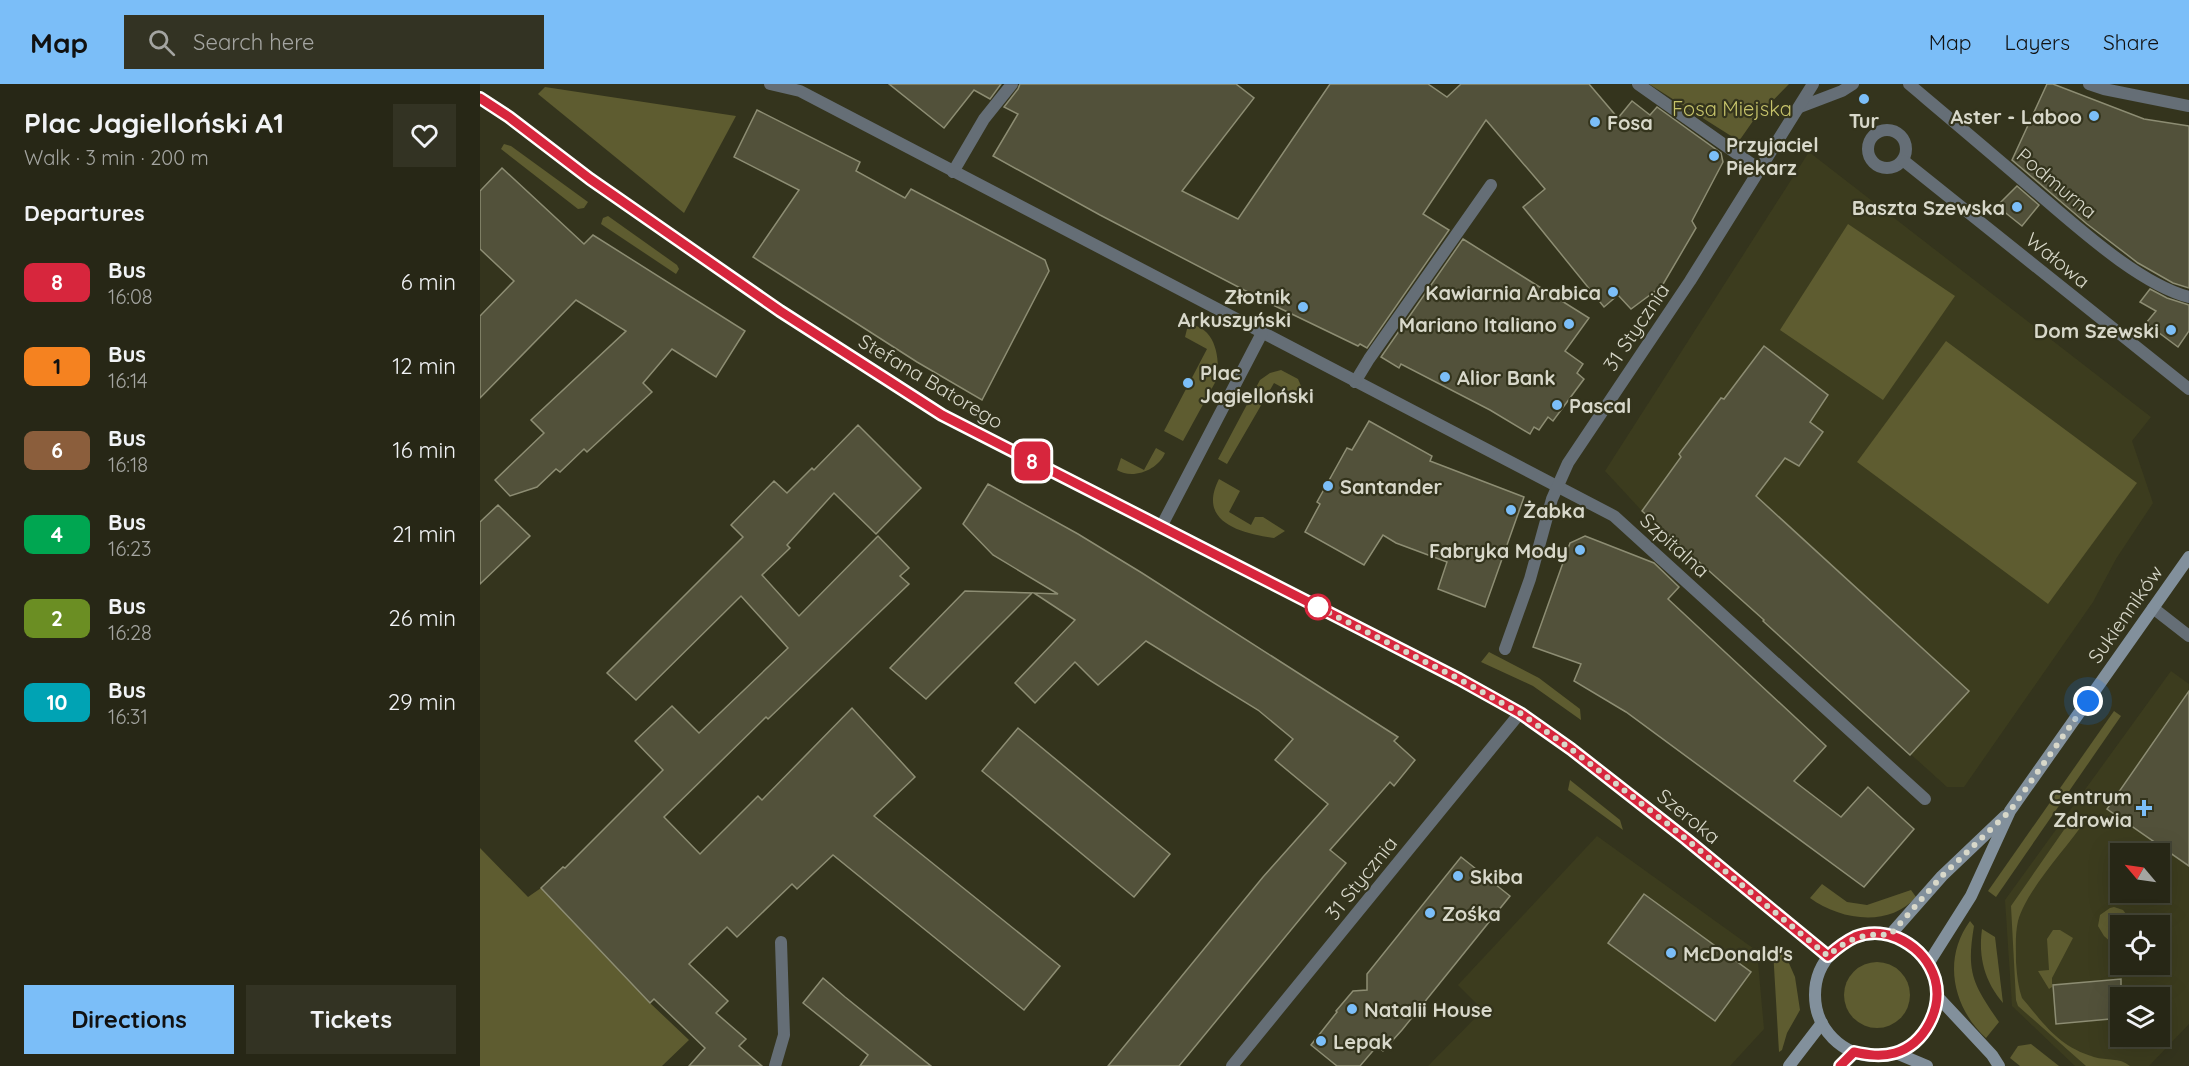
<!DOCTYPE html>
<meta charset="utf-8">
<style>
body{margin:0;font-family:Quicksand,sans-serif;background:#333323;color:#f1f3f6;height:100vh;display:flex;flex-direction:column;font-size:22px;white-space:nowrap}
*{box-sizing:border-box;margin:0}
p{font-size:20px;color:#a4a5a1}
.icon{flex:none;width:33px;height:33px;fill:none;stroke:currentColor;stroke-width:2;stroke-linecap:round;stroke-linejoin:round}
.map{position:relative;flex:1;overflow:hidden}
.panel{display:flex;flex-direction:column;background:#272716;width:480px}
.panel>*{flex:none}
.badge{padding:0 12px;border-radius:9px;font-size:21px;line-height:39px}
.needle{width:39px;rotate:299deg}
.buttons{position:absolute;left:1630px;top:759px;display:grid;gap:12px}
.buttons a{display:grid;place-items:center;width:60px;height:60px;border-radius:0px;background:#272716;box-shadow:0 6px 24px #0002,0 0 0 2px #434435;font-size:30px}
.you{position:absolute;width:30px;height:30px;margin:-15px;border:4px solid #fff;border-radius:50%;background:#1a73e8;box-shadow:0 0 0 9px #1a73e833}
.map>.badge{position:absolute;translate:-50% -50%;box-shadow:0 0 0 3px #fff}
h2{padding:0 24px;font-size:22px;line-height:54px}
.round{display:grid;place-items:center;flex:none;width:63px;height:63px;border-radius:0px;background:#333323}
.summary{display:flex;align-items:center;justify-content:space-between;height:102px;padding:0 24px}
h1{font-size:28px;font-weight:800;line-height:45px}
.primary-button{display:flex;gap:12px;margin-top:auto;padding:12px 24px}
.primary-button a{flex:1;height:69px;border-radius:0px;background:#7bbef8;color:#111;font-size:24px;font-weight:800;line-height:69px;text-align:center}
.primary-button a+a{background:#333323;color:#f1f3f6}
ul{padding:0;list-style:none}
li{display:flex;align-items:center;gap:18px;height:84px;padding:0 24px}
li div{flex:1}
li b{display:block;font-size:22px}
li em{font-style:normal}
li .badge{min-width:66px;font-weight:700;text-align:center}
header{display:flex;align-items:center;gap:36px;box-sizing:border-box;height:84px;padding:0 30px;background:#7bbef8;color:#111}
header strong{font-size:28px}
nav{display:flex;gap:33px;margin-inline-start:auto;font-size:21px}
.search{width:420px;height:54px;background:#333323;display:flex;align-items:center;gap:15px;box-sizing:border-box;padding:0 21px;border-radius:0px;color:#a4a5a1;font-size:22px}
main{display:flex;flex:1;min-height:0}
.map>svg:first-child{display:block}
.built{fill:#3c3c1e;fill-rule:evenodd}
.green{fill:#5e5c30}
.building{fill:#52513a;stroke:#8d8d73;stroke-width:1.5}
.lines{fill:none;stroke-linecap:round;stroke-linejoin:round}
.street{stroke:#656e76;stroke-width:12}
.secondary{stroke:#82909c;stroke-width:12}
.line-casing{stroke:#fff;stroke-width:14}
.line{stroke:#d7263d;stroke-width:9}
.walk{stroke:#d8d8ca;stroke-width:6;stroke-dasharray:0 10.8}
.poi-dot{fill:#7bbef8;stroke:#34341d;stroke-width:2}
.stop-dot{fill:#fff;stroke:#d7263d;stroke-width:3}
.labels{text-anchor:middle;dominant-baseline:central;stroke-width:4.5;stroke-linejoin:round;paint-order:stroke}
.park-label{font-size:20px;fill:#c7c46b;stroke:#34341d}
.poi-label{font-size:20px;font-weight:bold;fill:#d8d8ca;stroke:#34341d;text-anchor:start}
.street-label{font-size:20px;fill:#d8d8ca;stroke:#34341d}
</style>
<header>
<strong>Map</strong>
<div class="search"><svg class="icon" aria-label="search" viewBox="0 0 24 24"><circle cx="10" cy="10" r="6"/><path d="M15 15l6 6"/></svg>Search here</div>
<nav><a>Map</a><a>Layers</a><a>Share</a></nav>
</header>
<main>
<section class="panel">
<div class="summary"><div><h1>Plac Jagielloński A1</h1><p>Walk · 3 min · 200 m</p></div><a class="round"><svg class="icon" aria-label="heart" viewBox="0 0 24 24"><path d="M12 20l-8-8c-3-5 5-10 8-4 3-6 11-1 8 4z"/></svg></a></div>
<h2>Departures</h2>
<ul>
<li><span class="badge" style="background:#d7263d;color:#fff">8</span><div><b>Bus</b><p>16:08</p></div><em>6 min</em></li>
<li><span class="badge" style="background:#f58220;color:#111">1</span><div><b>Bus</b><p>16:14</p></div><em>12 min</em></li>
<li><span class="badge" style="background:#8b5e3c;color:#fff">6</span><div><b>Bus</b><p>16:18</p></div><em>16 min</em></li>
<li><span class="badge" style="background:#00a651;color:#fff">4</span><div><b>Bus</b><p>16:23</p></div><em>21 min</em></li>
<li><span class="badge" style="background:#6b8e23;color:#fff">2</span><div><b>Bus</b><p>16:28</p></div><em>26 min</em></li>
<li><span class="badge" style="background:#00a3b4;color:#fff">10</span><div><b>Bus</b><p>16:31</p></div><em>29 min</em></li>
</ul>
<div class="primary-button"><a>Directions</a><a>Tickets</a></div>
</section>
<div class="map">
<svg width="1709" height="982" viewBox="0 0 1709 982">
<rect width="100%" height="100%" fill="#34341d"/>
<g class="built">
<path d="M 1329,68 L 1671,333 L 1652,357 L 1673,419 L 1636,475 L 1613,518 L 1484,703 L 1467,703 L 1162,427 L 1125,387 Z"/>
<path d="M 1691,587 L 1709,600 L 1709,940 L 1669,982 L 1595,982 L 1532,922 L 1525,816 ZM 1641,770 L 1680,770 L 1680,808 L 1641,808 ZM 1641,842 L 1680,842 L 1680,880 L 1641,880 ZM 1641,914 L 1680,914 L 1680,952 L 1641,952 Z"/>
<path d="M 1117,752 L 1277,867 L 1284,945 L 1250,982 L 948,982 L 1003,926 L 978,901 Z"/>
</g>
<g class="green">
<path d="M 1169,0 L 1309,0 L 1273,37 L 1259,57 Z"/>
<path d="M 65,3 L 256,32 L 204,129 L 58,10 Z"/>
<path d="M 24,60 L 31,62 L 108,118 L 104,124 L 98,125 L 21,65 Z"/>
<path d="M 128,132 L 197,181 L 199,185 L 196,190 L 121,140 L 123,134 Z"/>
<path d="M 1368,140 L 1475,212 L 1403,316 L 1300,246 Z"/>
<path d="M 713,241 C 736,246 740,275 737,295 L 703,357 L 684,347 L 727,265 L 705,253 L 707,245 Z"/>
<path d="M 1466,257 L 1657,399 L 1568,520 L 1377,378 Z"/>
<path d="M 801,286 L 818,295 L 821,302 L 816,311 L 794,299 L 747,380 L 738,375 L 780,296 L 790,289 Z"/>
<path d="M 676,364 L 685,369 C 678,386 653,396 637,386 L 641,374 L 664,386 Z"/>
<path d="M 739,395 L 760,407 L 749,428 L 771,441 L 775,433 L 783,433 L 805,447 L 794,454 C 760,449 717,438 739,395 Z"/>
<path d="M 1009,568 L 1059,594 L 1100,625 L 1101,636 L 1053,602 L 1001,578 Z"/>
<path d="M 1634,627 L 1641,632 L 1516,813 L 1508,807 Z"/>
<path d="M 1090,696 L 1140,736 L 1143,746 L 1088,706 Z"/>
<path d="M 1595,730 L 1605,737 C 1586,765 1547,805 1538,837 C 1535,850 1536,864 1536,878 C 1537,891 1538,902 1542,914 C 1565,941 1578,962 1614,973 C 1627,977 1639,973 1650,982 L 1606,982 L 1538,922 L 1536,916 L 1531,822 Z"/>
<path d="M 0,764 L 48,813 L 61,804 L 170,919 L 209,956 L 182,982 L 0,982 Z"/>
<path d="M 1342,800 L 1367,818 L 1387,821 L 1431,806 L 1436,813 C 1409,844 1360,836 1330,814 Z"/>
<path d="M 1630,824 L 1634,823 L 1643,826 L 1646,830 L 1649,841 L 1641,842 L 1641,867 L 1624,852 L 1618,842 L 1620,831 Z"/>
<path d="M 1490,837 L 1494,842 C 1486,889 1493,900 1519,938 L 1506,954 C 1473,924 1462,875 1490,837 Z"/>
<path d="M 1502,845 L 1515,853 L 1523,919 C 1505,898 1498,874 1502,845 Z"/>
<path d="M 1573,846 L 1580,846 L 1593,854 L 1572,894 L 1572,903 L 1569,905 L 1558,887 L 1569,886 L 1567,855 Z"/>
<path d="M 1295,862 L 1308,877 L 1315,893 L 1320,926 L 1307,949 L 1302,966 L 1299,968 L 1293,866 Z"/>
<circle cx="1397" cy="911" r="33"/>
<path d="M 1551,960 L 1579,982 L 1540,982 L 1530,974 L 1538,962 Z"/>
</g>
<g class="building">
<path d="M 409,0 L 521,0 L 510,15 L 494,6 L 464,44 Z"/>
<path d="M 540,0 L 756,0 L 774,14 L 702,107 L 758,135 L 850,0 L 948,0 L 967,13 L 981,0 L 1109,0 L 1138,34 L 1152,17 L 1170,31 L 1177,23 L 1241,69 L 1243,78 L 1212,137 L 1216,144 L 1182,202 L 1151,225 L 1138,211 L 1124,223 L 1043,123 L 1065,105 L 1006,36 L 943,130 L 969,146 L 887,264 L 880,260 L 878,262 L 791,220 L 620,131 L 513,72 L 538,30 L 524,23 L 538,5 Z"/>
<path d="M 1567,0 L 1573,0 L 1664,35 L 1709,42 L 1709,204 L 1693,199 L 1658,179 L 1607,140 L 1532,76 Z"/>
<path d="M 277,26 L 380,78 L 376,87 L 425,114 L 431,105 L 565,176 L 569,187 L 502,316 L 437,278 L 273,173 L 319,106 L 254,73 Z"/>
<path d="M 22,84 L 104,160 L 113,151 L 265,247 L 236,293 L 192,265 L 163,299 L 172,308 L 107,368 L 104,365 L 80,388 L 76,385 L 57,403 L 30,412 L 15,396 L 64,349 L 51,336 L 146,247 L 96,216 L 0,314 L 0,232 L 34,197 L 0,165 L 0,107 Z"/>
<path d="M 1537,102 L 1559,121 L 1542,142 L 1517,122 Z"/>
<path d="M 983,155 L 1109,234 L 1085,267 L 1103,280 L 1097,289 L 1104,295 L 1073,337 L 1068,333 L 1059,346 L 1054,343 L 1050,350 L 1010,326 L 921,280 L 919,284 L 901,273 Z"/>
<path d="M 1670,205 L 1687,214 L 1709,221 L 1709,247 L 1698,263 L 1666,239 L 1676,227 L 1660,218 Z"/>
<path d="M 1284,262 L 1348,311 L 1330,338 L 1343,348 L 1319,382 L 1305,374 L 1276,412 L 1489,607 L 1430,671 L 1283,537 L 1284,536 L 1162,427 L 1201,373 L 1199,370 L 1241,314 L 1244,315 Z"/>
<path d="M 889,337 L 952,372 L 950,377 L 1044,413 L 1005,523 L 958,505 L 967,478 L 916,459 L 903,451 L 884,481 L 825,448 L 840,420 L 837,418 L 867,364 L 872,366 Z"/>
<path d="M 378,341 L 441,404 L 396,450 L 354,409 L 307,461 L 310,464 L 282,491 L 319,532 L 398,452 L 429,484 L 420,492 L 429,500 L 288,635 L 286,633 L 184,733 L 220,770 L 278,712 L 282,716 L 372,624 L 435,693 L 394,732 L 580,882 L 544,926 L 353,771 L 317,805 L 312,800 L 257,853 L 247,843 L 209,880 L 248,917 L 236,929 L 266,955 L 259,962 L 282,982 L 209,982 L 225,964 L 174,915 L 170,919 L 61,804 L 83,783 L 85,784 L 183,686 L 155,657 L 192,622 L 219,649 L 308,564 L 261,512 L 156,616 L 127,589 L 263,453 L 251,441 L 294,397 L 307,409 L 332,384 L 334,386 Z"/>
<path d="M 508,400 L 598,450 L 662,489 L 918,653 L 914,657 L 935,676 L 914,702 L 910,698 L 850,766 L 866,779 L 699,982 L 628,982 L 783,793 L 848,720 L 795,676 L 813,655 L 778,626 L 666,557 L 618,601 L 595,578 L 555,619 L 535,599 L 595,536 L 554,509 L 578,510 L 513,471 L 483,440 Z"/>
<path d="M 18,421 L 50,452 L 0,500 L 0,438 Z"/>
<path d="M 1105,452 L 1174,479 L 1199,503 L 1188,515 L 1346,662 L 1314,697 L 1361,733 L 1388,703 L 1434,745 L 1384,803 L 1146,628 L 1094,597 L 1101,580 L 1053,563 L 1090,459 Z"/>
<path d="M 485,507 L 552,509 L 446,615 L 410,584 Z"/>
<path d="M 1709,607 L 1709,782 L 1627,725 Z"/>
<path d="M 538,644 L 690,770 L 654,813 L 502,687 Z"/>
<path d="M 981,773 L 1030,812 L 922,946 L 903,967 L 897,962 L 880,982 L 857,982 L 831,961 L 857,928 L 856,927 L 873,907 L 887,906 L 887,890 Z"/>
<path d="M 1164,810 L 1271,888 L 1235,937 L 1128,859 Z"/>
<path d="M 343,894 L 365,913 L 451,982 L 380,982 L 388,971 L 323,919 Z"/>
<path d="M 1641,895 L 1641,934 L 1576,940 L 1573,901 Z"/>
</g>
<g class="lines">
<g class="street">
<path d="M 290,0 L 320,7 L 1134,432 L 1445,715"/>
<path d="M 1158,0 L 1280,86"/>
<path d="M 1429,0 C 1474,38 1518,75 1562,113 C 1601,146 1660,200 1709,213"/>
<path d="M 1609,0 L 1624,5 L 1709,22"/>
<path d="M 1320,23 L 1362,7 L 1373,0"/>
<circle cx="1407" cy="65" r="19"/>
<path d="M 1424,77 L 1709,305"/>
<path d="M 473,88 L 504,35 L 532,0"/>
<path d="M 875,298 L 889,275 L 1011,101"/>
<path d="M 681,443 L 782,249"/>
<path d="M 1673,524 L 1709,552"/>
<path d="M 1025,565 L 1050,495 L 1072,415 L 1088,379 L 1210,197 L 1333,0"/>
<path d="M 295,982 L 304,951 L 301,858"/>
<path d="M 752,982 L 1040,629"/>
</g>
<g class="secondary">
<path d="M 0,14 L 29,33 L 110,95 L 300,227 L 462,331 L 979,595 L 1040,629 L 1091,665 L 1189,741 L 1348,872"/>
<circle cx="1396" cy="911" r="61"/>
<path d="M 1410,851 L 1462,792 L 1525,732"/>
<path d="M 1448,880 L 1491,812 L 1530,727 L 1709,473"/>
<path d="M 1457,912 L 1512,971 L 1519,982"/>
<path d="M 1416,969 L 1447,982"/>
<path d="M 1309,982 L 1342,939"/>
<path d="M 1360,982 L 1374,968"/>
</g>
</g>
<g class="lines">
<g class="line-casing">
<path id="line" d="M 0,14 L 29,33 L 110,95 L 300,227 L 462,331 L 979,595 L 1040,629 L 1091,665 L 1206,755 L 1348,872 C 1357,864 1364,858 1375,853 C 1407,840 1445,862 1455,895 C 1463,924 1445,960 1415,969 C 1401,973 1388,971 1374,968 L 1360,982"/>
</g>
<use href="#line" class="line"/>
<path class="walk" d="M 838,523 L 834,521 L 979,595 L 1040,629 L 1091,665 L 1189,741 L 1348,872 C 1368,854 1385,849 1410,851 L 1462,792 L 1530,727 L 1608,617"/>
</g>
<g class="poi-dot">
<circle cx="1384" cy="15" r="6"/>
<circle cx="1614" cy="32" r="6"/>
<circle cx="1115" cy="38" r="6"/>
<circle cx="1234" cy="72" r="6"/>
<circle cx="1537" cy="123" r="6"/>
<circle cx="1133" cy="208" r="6"/>
<circle cx="823" cy="223" r="6"/>
<circle cx="1089" cy="240" r="6"/>
<circle cx="1691" cy="246" r="6"/>
<circle cx="965" cy="293" r="6"/>
<circle cx="708" cy="299" r="6"/>
<circle cx="1077" cy="321" r="6"/>
<circle cx="848" cy="402" r="6"/>
<circle cx="1031" cy="426" r="6"/>
<circle cx="1100" cy="466" r="6"/>
<path d="M1661 715h6v6h6v6h-6v6h-6v-6h-6v-6h6z"/>
<circle cx="978" cy="792" r="6"/>
<circle cx="950" cy="829" r="6"/>
<circle cx="1191" cy="869" r="6"/>
<circle cx="872" cy="925" r="6"/>
<circle cx="841" cy="957" r="6"/>
</g>
<circle class="stop-dot" cx="838" cy="523" r="12"/>
<g class="labels">
<g class="park-label">
<text x="1252" y="24">Fosa Miejska</text>
</g>
<g class="poi-label">
<text x="1602" y="32" text-anchor="end">Aster - Laboo</text>
<text x="1384" y="36" text-anchor="middle">Tur</text>
<text x="1127" y="38">Fosa</text>
<text x="1246" y="60">Przyjaciel<tspan x="1246" dy="23">Piekarz</tspan></text>
<text x="1525" y="123" text-anchor="end">Baszta Szewska</text>
<text x="1121" y="208" text-anchor="end">Kawiarnia Arabica</text>
<text x="811" y="212" text-anchor="end">Złotnik<tspan x="811" dy="23">Arkuszyński</tspan></text>
<text x="1077" y="240" text-anchor="end">Mariano Italiano</text>
<text x="1679" y="246" text-anchor="end">Dom Szewski</text>
<text x="720" y="288">Plac<tspan x="720" dy="23">Jagielloński</tspan></text>
<text x="977" y="293">Alior Bank</text>
<text x="1089" y="321">Pascal</text>
<text x="860" y="402">Santander</text>
<text x="1043" y="426">Żabka</text>
<text x="1088" y="466" text-anchor="end">Fabryka Mody</text>
<text x="1652" y="712" text-anchor="end">Centrum<tspan x="1652" dy="23">Zdrowia</tspan></text>
<text x="990" y="792">Skiba</text>
<text x="962" y="829">Zośka</text>
<text x="1203" y="869">McDonald's</text>
<text x="884" y="925">Natalii House</text>
<text x="853" y="957">Lepak</text>
</g>
<g class="street-label">
<text transform="translate(1577 99) rotate(40)">Podmurna</text>
<text transform="translate(1578 176) rotate(39)">Wałowa</text>
<text transform="translate(1156 243) rotate(-56)">31 Stycznia</text>
<text transform="translate(451 297) rotate(31)">Stefana Batorego</text>
<text transform="translate(1195 461) rotate(42)">Szpitalna</text>
<text transform="translate(1645 530) rotate(-55)">Sukienników</text>
<text transform="translate(1209 732) rotate(39)">Szeroka</text>
<text transform="translate(881 794) rotate(-51)">31 Stycznia</text>
</g>
</g>
</svg>
<div class="buttons">
<a><svg class="needle" viewBox="-14 -14 28 28"><path d="M0-13l5 13h-10z" fill="#e53935"/><path d="M0 13l5-13h-10z" fill="#a4a5a1"/></svg></a>
<a><svg class="icon" aria-label="locate" viewBox="0 0 24 24"><circle cx="12" cy="12" r="6"/><path d="M12 2v4M12 18v4M2 12h4M18 12h4"/></svg></a>
<a><svg class="icon" aria-label="layers" viewBox="0 0 24 24"><path d="M12 4l9 5-9 5-9-5zM3 14l9 5 9-5"/></svg></a>
</div>
<div class="you" style="left:1608px;top:617px"></div>
<b class="badge" style="left:552px;top:377px;background:#d7263d;color:#fff">8</b>
</div>
</main>
